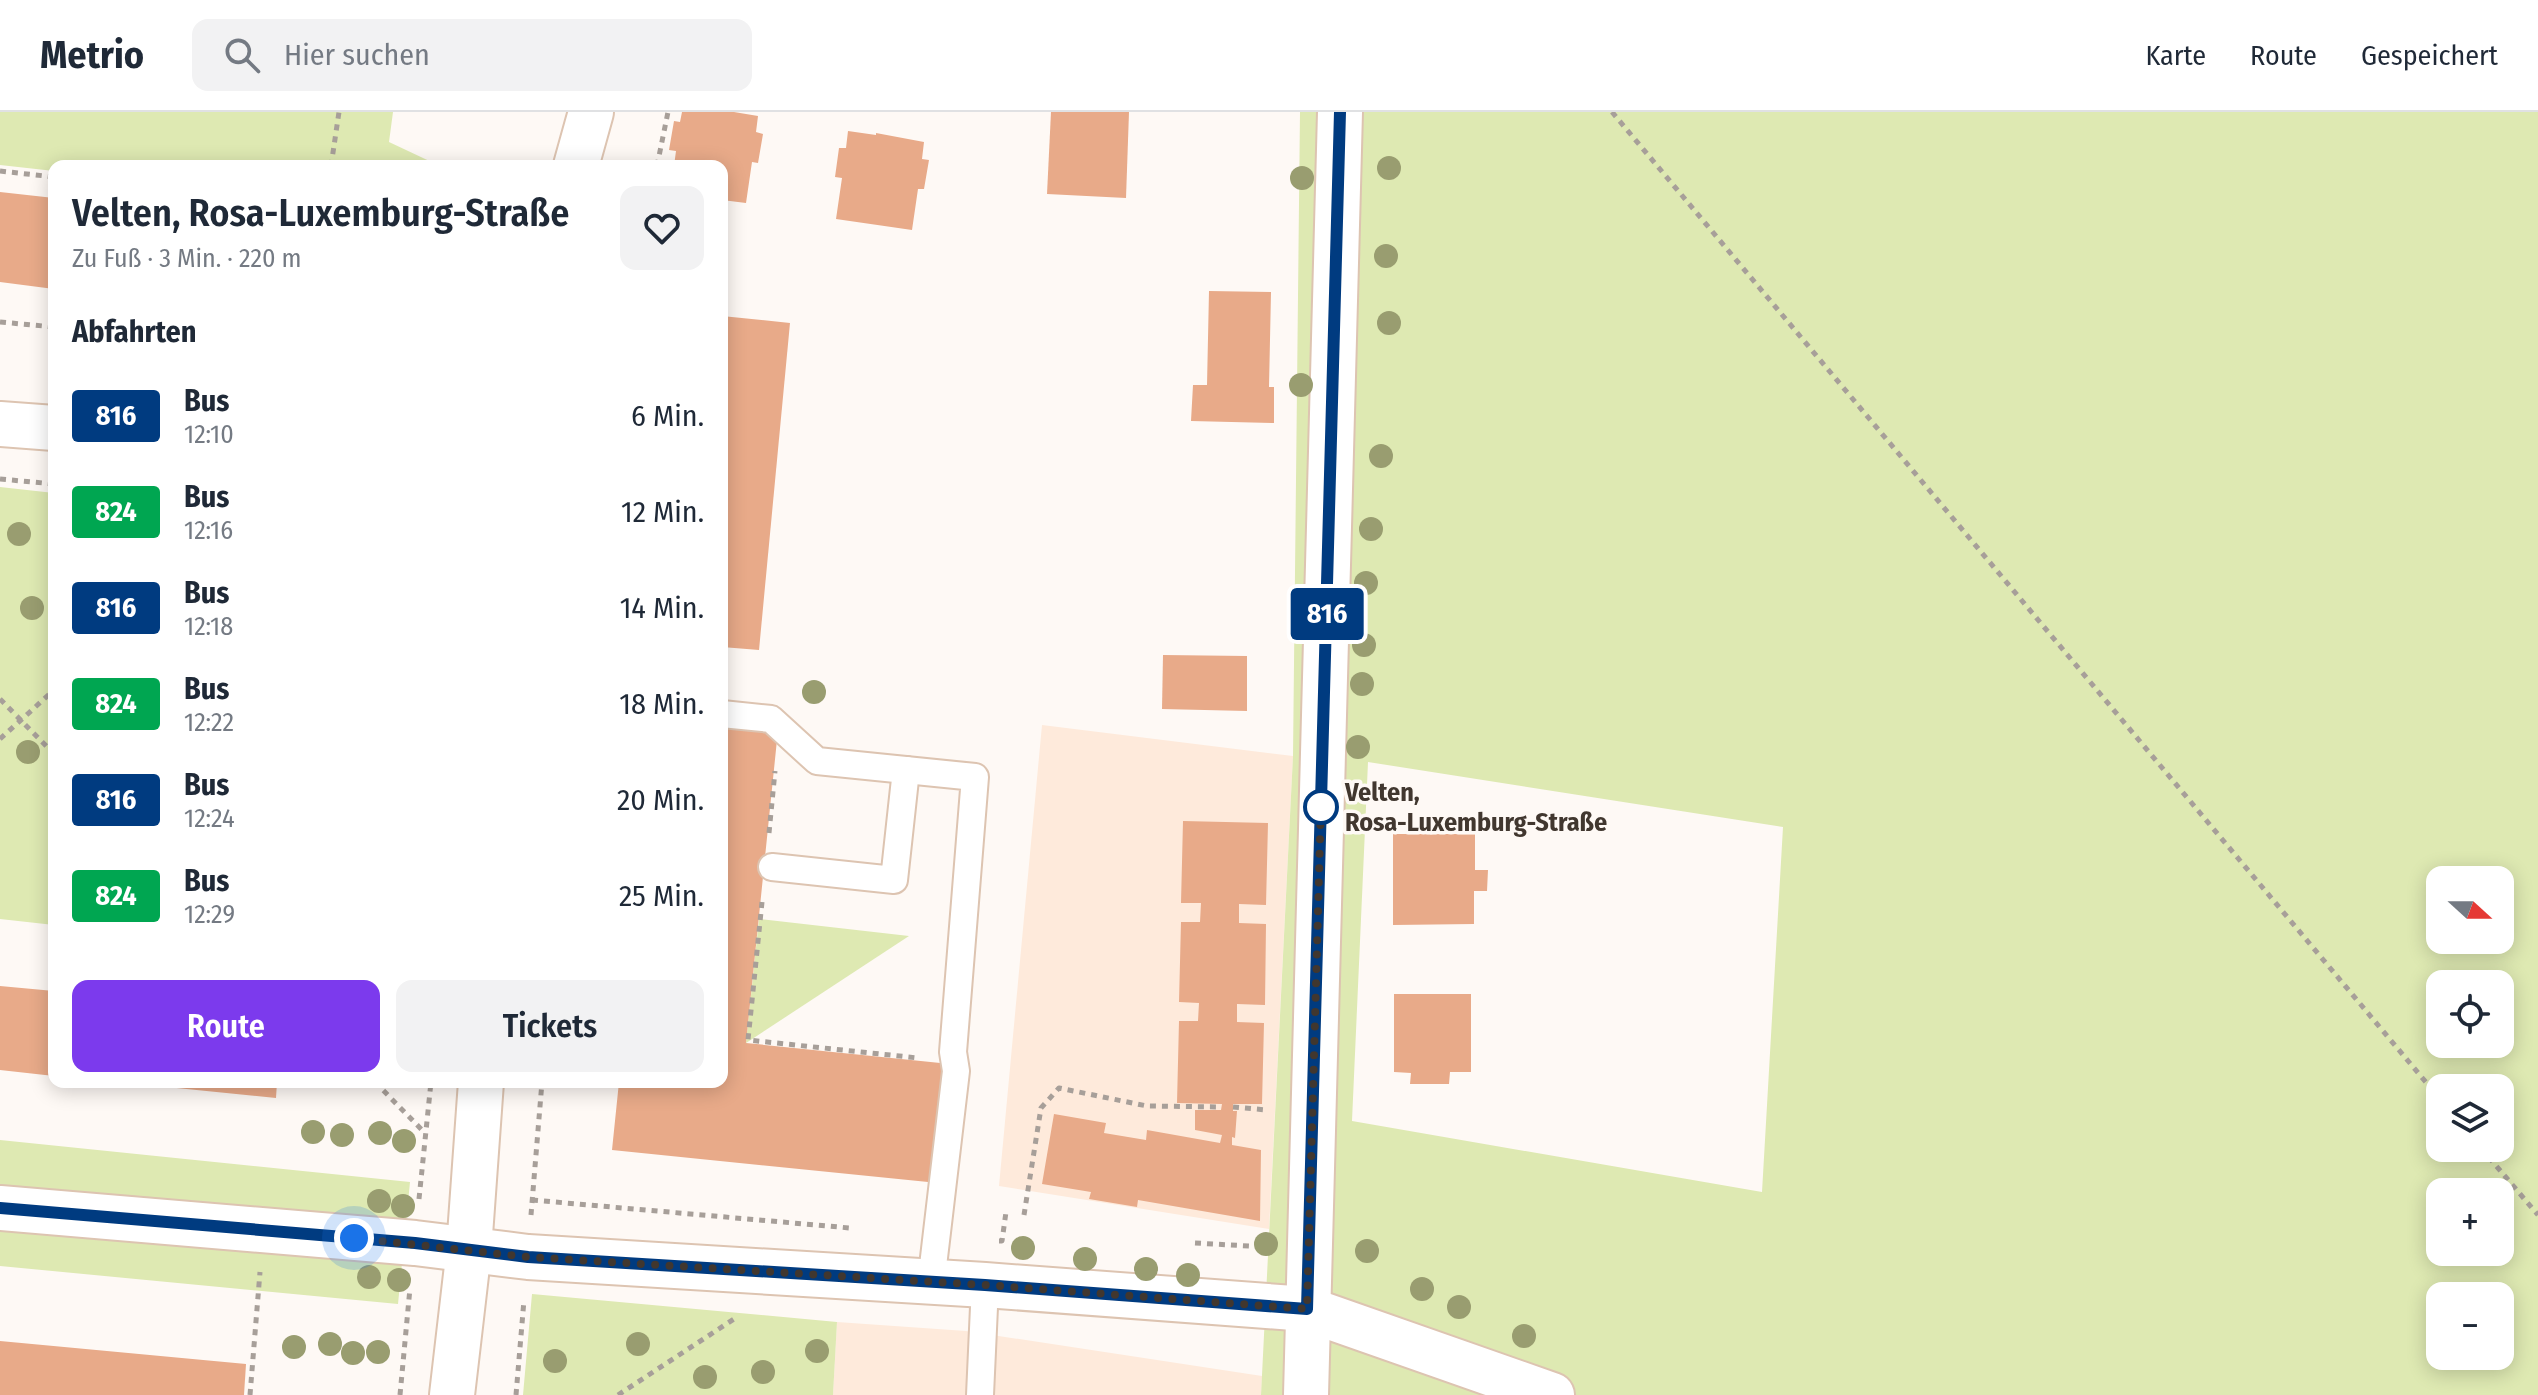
<!DOCTYPE html>
<html lang="de">
<meta charset="utf-8">
<style>
body{margin:0;font-family:"Fira Sans Condensed",sans-serif;background:#f2f2f3;color:#1f2937;height:100vh;display:flex;flex-direction:column;font-size:30px;white-space:nowrap}
*{box-sizing:border-box;margin:0}
p{font-size:26px;color:#747a83}
.icon{flex:none;width:44px;height:44px;fill:none;stroke:currentColor;stroke-width:2;stroke-linecap:round;stroke-linejoin:round}
.map{position:relative;flex:1;overflow:hidden}
.side{position:absolute;left:48px;top:48px;width:680px;height:928px;display:flex;flex-direction:column;background:#fff;border-radius:16px;box-shadow:0 4px 20px #0003}
.side>*{flex:none}
.badge{padding:0 16px;border-radius:6px;font-size:28px;line-height:52px}
.needle{width:52px;rotate:111deg}
.tools{position:absolute;left:2426px;top:754px;display:grid;gap:16px}
.tools a{display:grid;place-items:center;width:88px;height:88px;border-radius:16px;background:#fff;box-shadow:0 4px 20px #0003;font-size:40px}
.you{position:absolute;width:40px;height:40px;margin:-20px;border:6px solid #fff;border-radius:50%;background:#1a73e8;box-shadow:0 0 0 12px #1a73e833}
.map>.badge{position:absolute;translate:-50% -50%;box-shadow:0 0 0 4px #fff}
h2{padding:0 24px;font-size:30px;line-height:72px}
.round{display:grid;place-items:center;flex:none;width:84px;height:84px;border-radius:16px;background:#f2f2f3}
.overview{display:flex;align-items:center;justify-content:space-between;height:136px;padding:0 24px}
h1{font-size:38px;font-weight:600;line-height:60px}
.button{display:flex;gap:16px;margin-top:auto;padding:16px 24px}
.button a{flex:1;height:92px;border-radius:16px;background:#7c3aed;color:#fff;font-size:32px;font-weight:600;line-height:92px;text-align:center}
.button a+a{background:#f2f2f3;color:#1f2937}
ul{padding:0;list-style:none}
li{display:flex;align-items:center;gap:24px;height:96px;padding:0 24px}
li div{flex:1}
li b{display:block;font-size:30px}
li em{font-style:normal}
li .badge{min-width:88px;font-weight:700;text-align:center}
header{display:flex;align-items:center;gap:48px;box-sizing:border-box;height:112px;padding:0 40px;background:#fff;border-bottom:2px solid #e0e1e3}
header strong{font-size:38px}
nav{display:flex;gap:44px;margin-inline-start:auto;font-size:28px}
.search{width:560px;height:72px;background:#f2f2f3;display:flex;align-items:center;gap:20px;box-sizing:border-box;padding:0 28px;border-radius:16px;color:#747a83;font-size:30px}
.map>svg:first-child{display:block}
.built{fill:#feeadb}
.green{fill:#dee9b2;fill-rule:evenodd}
.building{fill:#e8aa89}
.lines{fill:none;stroke-linecap:round;stroke-linejoin:round}
.service-casing{stroke:#ddc4b1;stroke-width:30}
.minor-casing{stroke:#ddc4b1;stroke-width:48}
.secondary-casing{stroke:#ddc4b1;stroke-width:48}
.path{stroke:#a79f99;stroke-width:5;stroke-dasharray:6 6;stroke-linecap:butt}
.service{stroke:#fff;stroke-width:26}
.minor{stroke:#fff;stroke-width:44}
.secondary{stroke:#fff;stroke-width:44}
.tree{fill:#999d70}
.line-casing{stroke:#fff;stroke-width:18}
.line{stroke:#003b80;stroke-width:12}
.walk{stroke:#41372f;stroke-width:8;stroke-dasharray:0 14.4}
.stop-dot{fill:#fff;stroke:#003b80;stroke-width:4}
.labels{text-anchor:middle;dominant-baseline:central;stroke-width:7;stroke-linejoin:round;paint-order:stroke}
.stop-label{font-size:26px;font-weight:bold;fill:#41372f;stroke:#fef9f5;text-anchor:start}
</style>
<header>
<strong>Metrio</strong>
<div class="search"><svg class="icon" aria-label="search" viewBox="0 0 24 24"><circle cx="10" cy="10" r="6"/><path d="M15 15l6 6"/></svg>Hier suchen</div>
<nav><a>Karte</a><a>Route</a><a>Gespeichert</a></nav>
</header>
<div class="map">
<svg width="2538" height="1283" viewBox="0 0 2538 1283">
<rect width="100%" height="100%" fill="#fef9f5"/>
<g class="built">
<path d="M 1042,613 L 1293,644 L 1269,1117 L 999,1074 Z"/>
<path d="M 837,1210 L 966,1219 L 1262,1264 L 1261,1283 L 833,1283 Z"/>
</g>
<g class="green">
<path d="M 0,0 L 393,0 L 389,30 L 440,54 L 54,54 L 54,59 L 0,53 Z"/>
<path d="M 1300,0 L 2538,0 L 2538,1283 L 1261,1283 L 1293,644 ZM 1368,650 L 1783,715 L 1762,1080 L 1352,1009 ZM 2440,768 L 2500,768 L 2500,828 L 2440,828 ZM 2440,872 L 2500,872 L 2500,932 L 2440,932 ZM 2440,976 L 2500,976 L 2500,1036 L 2440,1036 ZM 2440,1080 L 2500,1080 L 2500,1140 L 2440,1140 ZM 2440,1184 L 2500,1184 L 2500,1244 L 2440,1244 Z"/>
<path d="M 0,375 L 54,381 L 54,813 L 0,807 Z"/>
<path d="M 759,807 L 909,824 L 746,931 Z"/>
<path d="M 0,1028 L 410,1070 L 398,1192 L 0,1154 Z"/>
<path d="M 532,1182 L 837,1210 L 833,1283 L 523,1283 Z"/>
</g>
<g class="building">
<path d="M 682,0 L 734,0 L 758,4 L 756,20 L 763,22 L 758,51 L 752,50 L 746,91 L 722,88 L 722,54 L 674,54 L 676,39 L 669,38 L 674,9 L 680,10 Z"/>
<path d="M 1051,0 L 1129,0 L 1126,86 L 1047,82 Z"/>
<path d="M 848,19 L 876,23 L 876,21 L 924,30 L 922,47 L 929,48 L 924,77 L 918,77 L 912,118 L 836,107 L 842,66 L 835,65 L 839,36 L 846,36 Z"/>
<path d="M 0,80 L 54,86 L 54,177 L 0,170 Z"/>
<path d="M 1209,179 L 1271,180 L 1269,275 L 1274,275 L 1274,311 L 1191,309 L 1193,273 L 1207,273 Z"/>
<path d="M 722,204 L 790,211 L 759,538 L 722,535 Z"/>
<path d="M 1163,543 L 1247,544 L 1247,599 L 1162,597 Z"/>
<path d="M 722,613 L 778,618 L 746,931 L 950,952 L 938,1071 L 612,1038 L 619,970 L 722,970 Z"/>
<path d="M 1183,709 L 1268,711 L 1266,793 L 1239,792 L 1239,811 L 1266,812 L 1265,893 L 1237,892 L 1237,910 L 1264,911 L 1262,992 L 1233,992 L 1233,999 L 1237,999 L 1235,1026 L 1232,1025 L 1232,1033 L 1261,1038 L 1260,1109 L 1138,1088 L 1137,1095 L 1089,1087 L 1091,1080 L 1042,1072 L 1054,1002 L 1106,1011 L 1104,1021 L 1146,1028 L 1147,1018 L 1220,1031 L 1222,1023 L 1195,1018 L 1195,998 L 1221,998 L 1222,992 L 1177,991 L 1179,909 L 1198,909 L 1199,891 L 1179,890 L 1181,810 L 1200,810 L 1201,791 L 1181,791 Z"/>
<path d="M 1393,722 L 1475,722 L 1475,758 L 1488,758 L 1487,779 L 1474,779 L 1474,812 L 1393,813 Z"/>
<path d="M 0,874 L 54,879 L 54,964 L 0,958 Z"/>
<path d="M 1394,882 L 1471,882 L 1471,960 L 1450,960 L 1449,972 L 1410,972 L 1411,961 L 1394,960 Z"/>
<path d="M 137,970 L 277,970 L 276,986 L 137,972 Z"/>
<path d="M 0,1229 L 246,1252 L 244,1283 L 0,1283 Z"/>
</g>
<g class="lines">
<g class="service-casing">
<g id="service">
<path d="M 722,602 L 771,607 L 817,649 L 975,665 L 953,940 L 956,959 L 931,1171"/>
<path d="M 772,755 L 894,768 L 906,658"/>
<path d="M 980,1283 L 985,1173"/>
</g>
</g>
<g class="minor-casing">
<g id="minor">
<path d="M 576,54 L 591,0"/>
<path d="M 0,312 L 54,316"/>
<path d="M 0,1096 L 415,1131 L 528,1145 L 985,1173 L 1307,1197 L 1552,1283"/>
<path d="M 452,1283 L 469,1137 L 481,970"/>
</g>
</g>
<g class="secondary-casing">
<path id="secondary" d="M 1306,1283 L 1340,0"/>
</g>
<g class="path">
<path d="M 1612,0 L 2440,987"/>
<path d="M 331,54 L 339,0"/>
<path d="M 657,54 L 668,0"/>
<path d="M 0,59 L 54,65"/>
<path d="M 0,210 L 54,215"/>
<path d="M 0,367 L 54,372"/>
<path d="M 0,587 L 54,642"/>
<path d="M 0,627 L 54,578"/>
<path d="M 769,721 L 775,659"/>
<path d="M 762,790 L 748,928 L 918,946"/>
<path d="M 375,970 L 425,1021"/>
<path d="M 1233,995 L 1267,998"/>
<path d="M 2481,1036 L 2538,1103"/>
<path d="M 419,1087 L 431,970"/>
<path d="M 532,1088 L 850,1116"/>
<path d="M 531,1103 L 542,970"/>
<path d="M 1024,1103 L 1041,996 L 1059,976 L 1147,994 L 1221,995"/>
<path d="M 999,1129 L 1002,1129 L 1006,1100"/>
<path d="M 1195,1131 L 1266,1135"/>
<path d="M 250,1283 L 260,1160"/>
<path d="M 400,1283 L 410,1176"/>
<path d="M 516,1283 L 524,1188"/>
<path d="M 618,1283 L 737,1205"/>
</g>
<use href="#service" class="service"/>
<use href="#minor" class="minor"/>
<use href="#secondary" class="secondary"/>
</g>
<g class="tree">
<circle cx="1389" cy="56" r="12"/>
<circle cx="1302" cy="66" r="12"/>
<circle cx="1386" cy="144" r="12"/>
<circle cx="1389" cy="211" r="12"/>
<circle cx="1301" cy="273" r="12"/>
<circle cx="1381" cy="344" r="12"/>
<circle cx="1371" cy="417" r="12"/>
<circle cx="19" cy="422" r="12"/>
<circle cx="1366" cy="471" r="12"/>
<circle cx="32" cy="496" r="12"/>
<circle cx="1364" cy="533" r="12"/>
<circle cx="1362" cy="572" r="12"/>
<circle cx="814" cy="580" r="12"/>
<circle cx="1358" cy="635" r="12"/>
<circle cx="28" cy="640" r="12"/>
<circle cx="313" cy="1020" r="12"/>
<circle cx="380" cy="1021" r="12"/>
<circle cx="342" cy="1023" r="12"/>
<circle cx="404" cy="1029" r="12"/>
<circle cx="379" cy="1089" r="12"/>
<circle cx="403" cy="1094" r="12"/>
<circle cx="1266" cy="1132" r="12"/>
<circle cx="1023" cy="1136" r="12"/>
<circle cx="1367" cy="1139" r="12"/>
<circle cx="1085" cy="1147" r="12"/>
<circle cx="1146" cy="1157" r="12"/>
<circle cx="1188" cy="1163" r="12"/>
<circle cx="369" cy="1165" r="12"/>
<circle cx="399" cy="1168" r="12"/>
<circle cx="1422" cy="1177" r="12"/>
<circle cx="1459" cy="1195" r="12"/>
<circle cx="1524" cy="1224" r="12"/>
<circle cx="330" cy="1232" r="12"/>
<circle cx="638" cy="1232" r="12"/>
<circle cx="294" cy="1235" r="12"/>
<circle cx="817" cy="1239" r="12"/>
<circle cx="378" cy="1240" r="12"/>
<circle cx="353" cy="1241" r="12"/>
<circle cx="555" cy="1249" r="12"/>
<circle cx="763" cy="1260" r="12"/>
<circle cx="705" cy="1265" r="12"/>
</g>
<g class="lines">
<g class="line-casing">
<path id="line" d="M 0,1096 L 415,1131 L 528,1145 L 985,1173 L 1307,1197 L 1340,0"/>
</g>
<use href="#line" class="line"/>
<path class="walk" d="M 354,1126 L 528,1145 L 985,1173 L 1307,1197 L 1321,691 L 1321,695"/>
</g>
<circle class="stop-dot" cx="1321" cy="695" r="16"/>
<g class="labels">
<g class="stop-label">
<text x="1345" y="680">Velten,<tspan x="1345" dy="30">Rosa-Luxemburg-Straße</tspan></text>
</g>
</g>
</svg>
<div class="tools">
<a><svg class="needle" viewBox="-14 -14 28 28"><path d="M0-13l5 13h-10z" fill="#e53935"/><path d="M0 13l5-13h-10z" fill="#747a83"/></svg></a>
<a><svg class="icon" aria-label="locate" viewBox="0 0 24 24"><circle cx="12" cy="12" r="6"/><path d="M12 2v4M12 18v4M2 12h4M18 12h4"/></svg></a>
<a><svg class="icon" aria-label="layers" viewBox="0 0 24 24"><path d="M12 4l9 5-9 5-9-5zM3 14l9 5 9-5"/></svg></a>
<a>+</a>
<a>−</a>
</div>
<div class="you" style="left:354px;top:1126px"></div>
<b class="badge" style="left:1327px;top:502px;background:#003b80;color:#fff">816</b>
<section class="side">
<div class="overview"><div><h1>Velten, Rosa-Luxemburg-Straße</h1><p>Zu Fuß · 3 Min. · 220 m</p></div><a class="round"><svg class="icon" aria-label="heart" viewBox="0 0 24 24"><path d="M12 20l-8-8c-3-5 5-10 8-4 3-6 11-1 8 4z"/></svg></a></div>
<h2>Abfahrten</h2>
<ul>
<li><span class="badge" style="background:#003b80;color:#fff">816</span><div><b>Bus</b><p>12:10</p></div><em>6 Min.</em></li>
<li><span class="badge" style="background:#00a651;color:#fff">824</span><div><b>Bus</b><p>12:16</p></div><em>12 Min.</em></li>
<li><span class="badge" style="background:#003b80;color:#fff">816</span><div><b>Bus</b><p>12:18</p></div><em>14 Min.</em></li>
<li><span class="badge" style="background:#00a651;color:#fff">824</span><div><b>Bus</b><p>12:22</p></div><em>18 Min.</em></li>
<li><span class="badge" style="background:#003b80;color:#fff">816</span><div><b>Bus</b><p>12:24</p></div><em>20 Min.</em></li>
<li><span class="badge" style="background:#00a651;color:#fff">824</span><div><b>Bus</b><p>12:29</p></div><em>25 Min.</em></li>
</ul>
<div class="button"><a>Route</a><a>Tickets</a></div>
</section>
</div>
